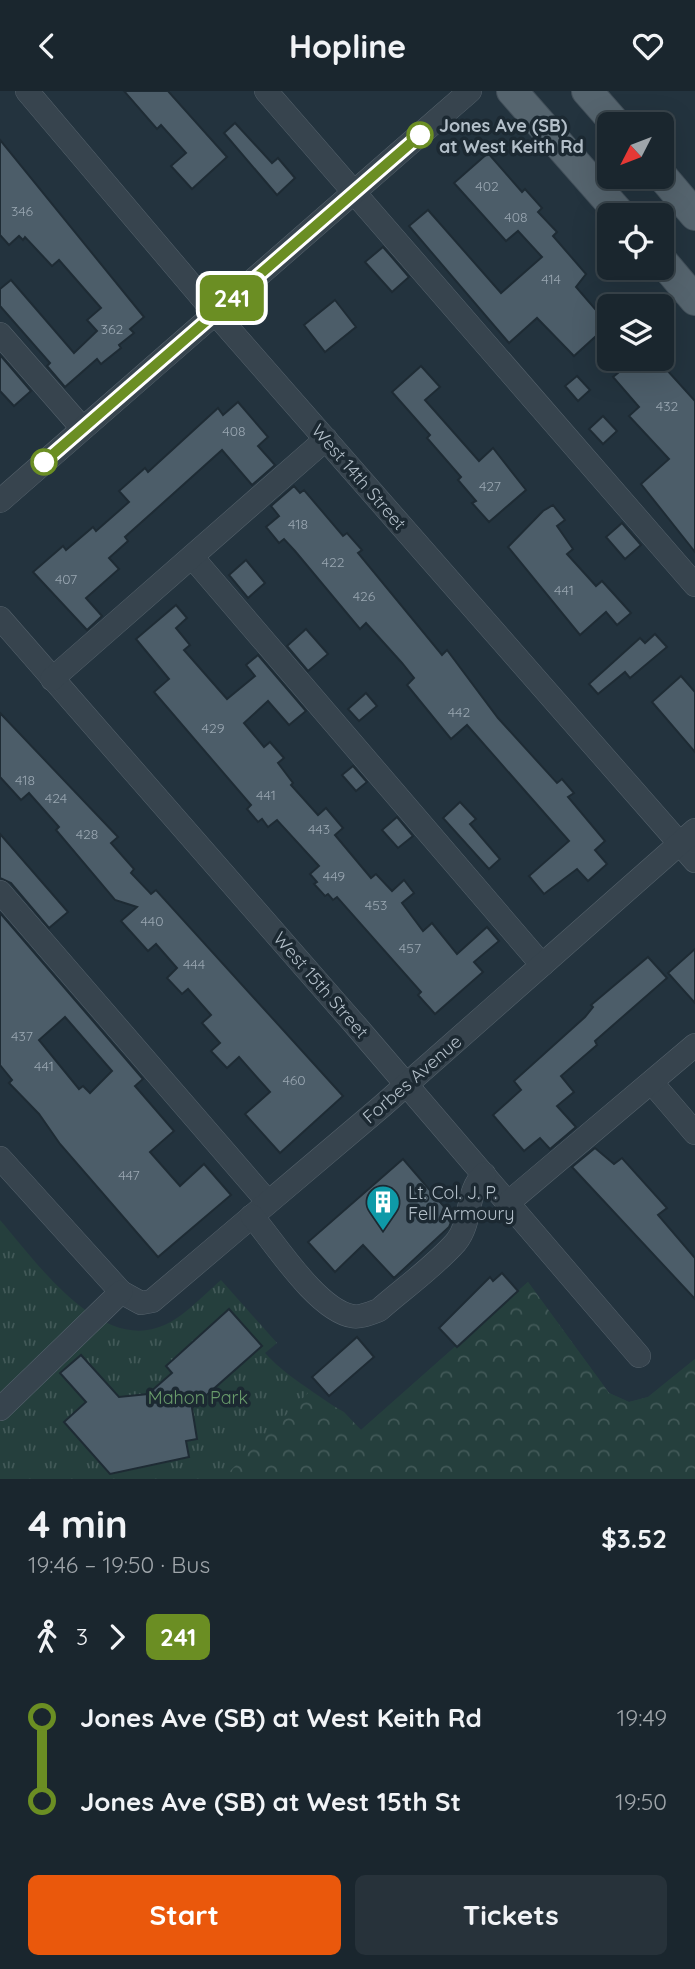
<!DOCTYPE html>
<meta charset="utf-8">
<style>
body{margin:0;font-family:Quicksand,sans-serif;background:#27323a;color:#f1f3f6;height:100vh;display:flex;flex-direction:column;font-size:26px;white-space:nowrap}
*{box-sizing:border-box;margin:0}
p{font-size:23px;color:#9fa5aa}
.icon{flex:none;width:38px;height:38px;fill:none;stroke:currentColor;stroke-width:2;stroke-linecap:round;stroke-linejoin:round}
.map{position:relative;height:1388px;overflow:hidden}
.panel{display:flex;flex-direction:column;background:#1a262e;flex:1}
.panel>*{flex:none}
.badge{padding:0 14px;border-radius:10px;font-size:24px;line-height:46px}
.needle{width:46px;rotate:228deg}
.controls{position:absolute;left:597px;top:21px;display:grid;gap:14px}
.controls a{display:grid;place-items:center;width:77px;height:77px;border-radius:10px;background:#1a262e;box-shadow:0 7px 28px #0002,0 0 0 2px #38434a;font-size:35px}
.map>.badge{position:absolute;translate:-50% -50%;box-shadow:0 0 0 4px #fff}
.legs{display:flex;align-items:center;gap:10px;height:77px;padding:0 28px;font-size:23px}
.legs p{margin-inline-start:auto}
.head{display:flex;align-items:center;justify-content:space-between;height:119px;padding:0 28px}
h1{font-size:38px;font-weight:700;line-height:52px}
.cta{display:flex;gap:14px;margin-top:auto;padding:14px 28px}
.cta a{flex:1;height:80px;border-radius:10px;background:#ea580c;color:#fff;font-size:28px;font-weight:700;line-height:80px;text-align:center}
.cta a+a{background:#27323a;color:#f1f3f6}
ul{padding:0 28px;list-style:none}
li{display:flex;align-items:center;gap:24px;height:84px;font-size:26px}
li i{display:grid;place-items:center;width:10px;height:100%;margin:0 9px;background:currentColor}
li i::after{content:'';width:18px;height:18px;margin:-9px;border:5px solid;border-radius:50%;background:#1a262e}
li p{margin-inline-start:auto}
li:first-child i{background:linear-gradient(#0000 50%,currentColor 0)}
li:last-child i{background:linear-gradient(currentColor 50%,#0000 0)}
header{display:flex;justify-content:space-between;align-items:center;height:91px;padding:0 28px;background:#1a262e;font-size:32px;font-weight:700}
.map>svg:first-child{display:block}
.grass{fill:url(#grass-tufts)}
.forest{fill:url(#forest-crowns)}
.building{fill:#4c5d69;stroke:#1e2b34;stroke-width:2;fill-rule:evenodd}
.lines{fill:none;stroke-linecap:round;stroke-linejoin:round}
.minor-casing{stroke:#55626c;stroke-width:24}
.major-casing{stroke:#43505a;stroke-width:32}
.minor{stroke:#37444e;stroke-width:23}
.major{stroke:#55646e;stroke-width:30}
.line-1-casing{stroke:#fff;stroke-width:16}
.line-1{stroke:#6b8e23;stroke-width:10}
.stop-1-dot{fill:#fff;stroke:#6b8e23;stroke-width:3.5}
.labels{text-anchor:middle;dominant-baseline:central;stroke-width:7;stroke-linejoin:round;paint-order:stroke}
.number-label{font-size:14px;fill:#99a6b1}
.stop-label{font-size:18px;font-weight:bold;fill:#b3bfc9;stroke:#1c2932;text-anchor:start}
.street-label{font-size:18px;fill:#b3bfc9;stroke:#1c2932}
.poi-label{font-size:18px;fill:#b3bfc9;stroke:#1c2932;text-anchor:start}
.park-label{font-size:18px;fill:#699b6b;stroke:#1c2932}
</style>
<header><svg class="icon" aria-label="back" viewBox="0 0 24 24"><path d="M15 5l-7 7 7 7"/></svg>Hopline<svg class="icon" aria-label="heart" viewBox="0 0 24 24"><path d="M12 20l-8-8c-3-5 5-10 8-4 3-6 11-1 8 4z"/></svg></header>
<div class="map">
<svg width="695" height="1388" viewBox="0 0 695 1388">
<defs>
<pattern id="grass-tufts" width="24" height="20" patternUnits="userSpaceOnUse" patternTransform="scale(1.75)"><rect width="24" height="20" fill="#253f3d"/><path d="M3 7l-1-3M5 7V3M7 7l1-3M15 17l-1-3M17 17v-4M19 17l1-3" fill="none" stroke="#425958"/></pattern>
<pattern id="forest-crowns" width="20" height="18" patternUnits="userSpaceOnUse" patternTransform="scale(1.75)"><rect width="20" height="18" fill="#253f3d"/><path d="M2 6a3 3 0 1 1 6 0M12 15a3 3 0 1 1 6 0" fill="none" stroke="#425958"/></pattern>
</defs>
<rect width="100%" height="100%" fill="#23333e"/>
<path class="grass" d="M 0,1129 C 34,1168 95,1256 156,1237 C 181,1230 201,1206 221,1189 L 277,1252 L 265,1262 C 294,1294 332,1308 361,1339 L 528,1191 L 609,1302 L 629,1311 L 648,1306 L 695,1268 L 695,1388 L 0,1388 Z"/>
<path class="forest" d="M 528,1191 L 609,1302 L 629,1311 L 648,1306 L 695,1268 L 695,1388 L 201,1388 L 228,1382 L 309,1301 L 344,1321 L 361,1339 Z"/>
<g class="building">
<path d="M 124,0 L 168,0 L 227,66 L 192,98 L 171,75 L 186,62 L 161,34 L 157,38 Z"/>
<path d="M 235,32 L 272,72 L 278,67 L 295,87 L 277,104 L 224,42 Z"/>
<path d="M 0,49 L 144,226 L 130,238 L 134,242 L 119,254 L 121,257 L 101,273 L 97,268 L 65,296 L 47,275 L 50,272 L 0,215 L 0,198 L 11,189 L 74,262 L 97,240 L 87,229 L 101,217 L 59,169 L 52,175 L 25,146 L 23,149 L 19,145 L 9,154 L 0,144 Z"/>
<path d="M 488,62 L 522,101 L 525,98 L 542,117 L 538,121 L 557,141 L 553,145 L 586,183 L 576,196 L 609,234 L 609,262 L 595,246 L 574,265 L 537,227 L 509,252 L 409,135 L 428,119 L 501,202 L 542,166 L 518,140 L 506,150 L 454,92 Z"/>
<path d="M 383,156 L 409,186 L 392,201 L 365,171 Z"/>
<path d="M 335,209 L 356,236 L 325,261 L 304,234 Z"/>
<path d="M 0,264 L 31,300 L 14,315 L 0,300 Z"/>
<path d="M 614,268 L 657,268 L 695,310 L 695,461 L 641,393 L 669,368 L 629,325 L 639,316 L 613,286 L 623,278 Z"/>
<path d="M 421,275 L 440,296 L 425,309 L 479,370 L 493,357 L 526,399 L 489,431 L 472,412 L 476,410 L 458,389 L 461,386 L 427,347 L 430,344 L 392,301 Z"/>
<path d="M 577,285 L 590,299 L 578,310 L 565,295 Z"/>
<path d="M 238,311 L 268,346 L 258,355 L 275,374 L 252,394 L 222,359 L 125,446 L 128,450 L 109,467 L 119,478 L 86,507 L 102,525 L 87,539 L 33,481 L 63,455 L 66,459 L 93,436 L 96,440 L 129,411 L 119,400 L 145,377 L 148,381 L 218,317 L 223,324 Z"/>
<path d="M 603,325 L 617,340 L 603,353 L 589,338 Z"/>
<path d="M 294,395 L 300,402 L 304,399 L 343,445 L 347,442 L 362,459 L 358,462 L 442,564 L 447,559 L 498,627 L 557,692 L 562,688 L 574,702 L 568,706 L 605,750 L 595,759 L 607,773 L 588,790 L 577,778 L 544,803 L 529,785 L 569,750 L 467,634 L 451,648 L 407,594 L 414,587 L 402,572 L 366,532 L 360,538 L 295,460 L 284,448 L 279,452 L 266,436 L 279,425 L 271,415 Z"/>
<path d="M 553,414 L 565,429 L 557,435 L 573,458 L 567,463 L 596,495 L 602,490 L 631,522 L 617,534 L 606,521 L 580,544 L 508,456 L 543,420 Z"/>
<path d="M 622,432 L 641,454 L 625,468 L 606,446 Z"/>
<path d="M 246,469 L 265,492 L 248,507 L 229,484 Z"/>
<path d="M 176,514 L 187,527 L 176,537 L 190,554 L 184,559 L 227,608 L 255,585 L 246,574 L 258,564 L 306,620 L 289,634 L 268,610 L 244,632 L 264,656 L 270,651 L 284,667 L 278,672 L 293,692 L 291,694 L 318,724 L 326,717 L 343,737 L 335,744 L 371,787 L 376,783 L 392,800 L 404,789 L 414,802 L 402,812 L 423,840 L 432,832 L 457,863 L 487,836 L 499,850 L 474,871 L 483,881 L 435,923 L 418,904 L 421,901 L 337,806 L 333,809 L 328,803 L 325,805 L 314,793 L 317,791 L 310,783 L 319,775 L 277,729 L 268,736 L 262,728 L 258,731 L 247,718 L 251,714 L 154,601 L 169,588 L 136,548 Z"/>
<path d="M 306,538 L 328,563 L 308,580 L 287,555 Z"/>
<path d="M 655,543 L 667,556 L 630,587 L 625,581 L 598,603 L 589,593 L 640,547 L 645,552 Z"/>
<path d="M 681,585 L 695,601 L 695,661 L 652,611 Z"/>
<path d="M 366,602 L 377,615 L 359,630 L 348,618 Z"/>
<path d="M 0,622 L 118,746 L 111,752 L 134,778 L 131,782 L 151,803 L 156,799 L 343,1005 L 280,1062 L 245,1023 L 270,1001 L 239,966 L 227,977 L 211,960 L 220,952 L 202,932 L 211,924 L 188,898 L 182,903 L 167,887 L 177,877 L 156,853 L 148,860 L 121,830 L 137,816 L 115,809 L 56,739 L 59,736 L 29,702 L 21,709 L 0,686 Z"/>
<path d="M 353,675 L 367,691 L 356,700 L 342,684 Z"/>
<path d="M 460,711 L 476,728 L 470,733 L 500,768 L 489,778 L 443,727 Z"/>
<path d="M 397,726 L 413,745 L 398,757 L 382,739 Z"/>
<path d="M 0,743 L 68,821 L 49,837 L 11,792 L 0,787 Z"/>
<path d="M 0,822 L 143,988 L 135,995 L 174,1040 L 150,1061 L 180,1095 L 204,1073 L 231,1104 L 158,1166 L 60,1053 L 39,1023 L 9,992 L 12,989 L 0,974 ZM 65,926 L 112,980 L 90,1002 L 83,995 L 79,998 L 39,949 Z"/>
<path d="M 695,858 L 695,912 L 668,882 Z"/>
<path d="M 648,866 L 667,887 L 595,950 L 597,954 L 561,985 L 574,1001 L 557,1015 L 576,1036 L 550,1058 L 540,1047 L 524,1060 L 493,1024 L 521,999 L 514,990 L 585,926 L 593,916 L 591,914 Z"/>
<path d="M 595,1057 L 614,1073 L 622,1067 L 667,1117 L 658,1124 L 695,1167 L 695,1208 L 572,1076 Z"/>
<path d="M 403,1068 L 453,1126 L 449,1136 L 394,1187 L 363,1154 L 335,1181 L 308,1151 Z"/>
<path d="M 502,1182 L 518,1200 L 457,1256 L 439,1237 L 490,1186 L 493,1190 Z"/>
<path d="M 229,1218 L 262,1255 L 192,1317 L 197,1348 L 186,1350 L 189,1366 L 110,1383 L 64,1331 L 86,1311 L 60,1282 L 81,1264 L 119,1306 L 148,1303 L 172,1282 L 166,1275 Z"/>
<path d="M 357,1246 L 374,1266 L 329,1305 L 312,1286 Z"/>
</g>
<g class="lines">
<g class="minor-casing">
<g id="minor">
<path d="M 27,0 L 215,222 L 695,770"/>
<path d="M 266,0 L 695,494"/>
<path d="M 0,243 L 82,337"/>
<path d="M 0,410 L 470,0"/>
<path d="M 193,467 L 542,874"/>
<path d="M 0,527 L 357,936 L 639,1265"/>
<path d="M 52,588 L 326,348"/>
<path d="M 0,801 L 268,1111"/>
<path d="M 653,993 L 695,1042"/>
<path d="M 0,1067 L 121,1201 L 141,1212 L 152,1210 L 381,1016 L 695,739"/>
<path d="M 509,1111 L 695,954"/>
<path d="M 252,1125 C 275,1152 317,1219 352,1225 C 360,1227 371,1222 379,1219 C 404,1197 434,1176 456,1151 C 473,1130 465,1101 484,1083"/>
<path d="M 0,1318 L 121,1201"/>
</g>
</g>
<g class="major-casing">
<g id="major">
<path d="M 512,0 L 621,124"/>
<path d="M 587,0 L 616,33"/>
<path d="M 662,85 L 695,124"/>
<path d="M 662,170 L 695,209"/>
</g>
</g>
<use href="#minor" class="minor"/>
<use href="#major" class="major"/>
</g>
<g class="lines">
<g class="line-1-casing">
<path id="line-1" d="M 44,371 L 420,44"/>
</g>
<use href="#line-1" class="line-1"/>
</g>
<defs>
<g id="building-pin" transform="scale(1.75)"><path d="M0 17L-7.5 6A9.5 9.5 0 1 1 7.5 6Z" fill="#0f9aa8" stroke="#1c2932"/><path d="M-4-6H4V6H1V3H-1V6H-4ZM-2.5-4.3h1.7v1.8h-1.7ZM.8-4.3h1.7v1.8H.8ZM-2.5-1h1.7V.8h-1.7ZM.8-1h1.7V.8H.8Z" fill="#fff"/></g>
</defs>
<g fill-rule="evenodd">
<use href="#building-pin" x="383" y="1111"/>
</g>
<g class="stop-1-dot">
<circle cx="420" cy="44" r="12"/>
<circle cx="44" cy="371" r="12"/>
</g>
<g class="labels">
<g class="number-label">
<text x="487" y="95">402</text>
<text x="22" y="120">346</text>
<text x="516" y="126">408</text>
<text x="551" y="188">414</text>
<text x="112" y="238">362</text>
<text x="667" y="315">432</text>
<text x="234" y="340">408</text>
<text x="490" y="395">427</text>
<text x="298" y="433">418</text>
<text x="333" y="471">422</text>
<text x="66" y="488">407</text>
<text x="564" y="499">441</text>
<text x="364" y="505">426</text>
<text x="459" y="621">442</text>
<text x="213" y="637">429</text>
<text x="25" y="689">418</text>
<text x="266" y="704">441</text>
<text x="56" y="707">424</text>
<text x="319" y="738">443</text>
<text x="87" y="743">428</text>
<text x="334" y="785">449</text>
<text x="376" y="814">453</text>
<text x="152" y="830">440</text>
<text x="410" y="857">457</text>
<text x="194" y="873">444</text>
<text x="22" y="945">437</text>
<text x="44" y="975">441</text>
<text x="294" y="989">460</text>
<text x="129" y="1084">447</text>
</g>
<g class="stop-label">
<text x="439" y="34">Jones Ave (SB)<tspan x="439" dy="21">at West Keith Rd</tspan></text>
</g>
<g class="street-label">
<text transform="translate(359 386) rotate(49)">West 14th Street</text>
<text transform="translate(321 894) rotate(49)">West 15th Street</text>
<text transform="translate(412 988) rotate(-41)">Forbes Avenue</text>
</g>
<g class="poi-label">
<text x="408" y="1101">Lt. Col. J. P.<tspan x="408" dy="21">Fell Armoury</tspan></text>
</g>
<g class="park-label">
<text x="198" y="1306">Mahon Park</text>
</g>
</g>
</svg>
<div class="controls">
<a><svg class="needle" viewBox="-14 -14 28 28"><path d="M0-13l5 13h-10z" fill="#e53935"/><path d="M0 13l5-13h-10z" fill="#9fa5aa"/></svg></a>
<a><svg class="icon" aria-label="locate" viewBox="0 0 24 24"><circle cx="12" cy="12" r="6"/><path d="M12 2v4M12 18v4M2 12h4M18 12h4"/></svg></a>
<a><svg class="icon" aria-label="layers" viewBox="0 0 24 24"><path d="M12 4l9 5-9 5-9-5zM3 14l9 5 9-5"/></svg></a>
</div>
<b class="badge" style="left:232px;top:207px;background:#6b8e23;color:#fff">241</b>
</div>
<section class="panel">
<div class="head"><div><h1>4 min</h1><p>19:46 – 19:50 · Bus</p></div><b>$3.52</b></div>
<div class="legs"><svg class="icon" aria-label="walk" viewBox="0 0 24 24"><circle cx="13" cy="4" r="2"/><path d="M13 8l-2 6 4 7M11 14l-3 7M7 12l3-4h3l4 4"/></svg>3<svg class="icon" aria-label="forward" viewBox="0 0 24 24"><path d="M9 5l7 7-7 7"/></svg><b class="badge" style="background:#6b8e23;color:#fff">241</b></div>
<ul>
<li><i style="color:#6b8e23"></i><b>Jones Ave (SB) at West Keith Rd</b><p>19:49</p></li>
<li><i style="color:#6b8e23"></i><b>Jones Ave (SB) at West 15th St</b><p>19:50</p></li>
</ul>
<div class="cta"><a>Start</a><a>Tickets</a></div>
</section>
